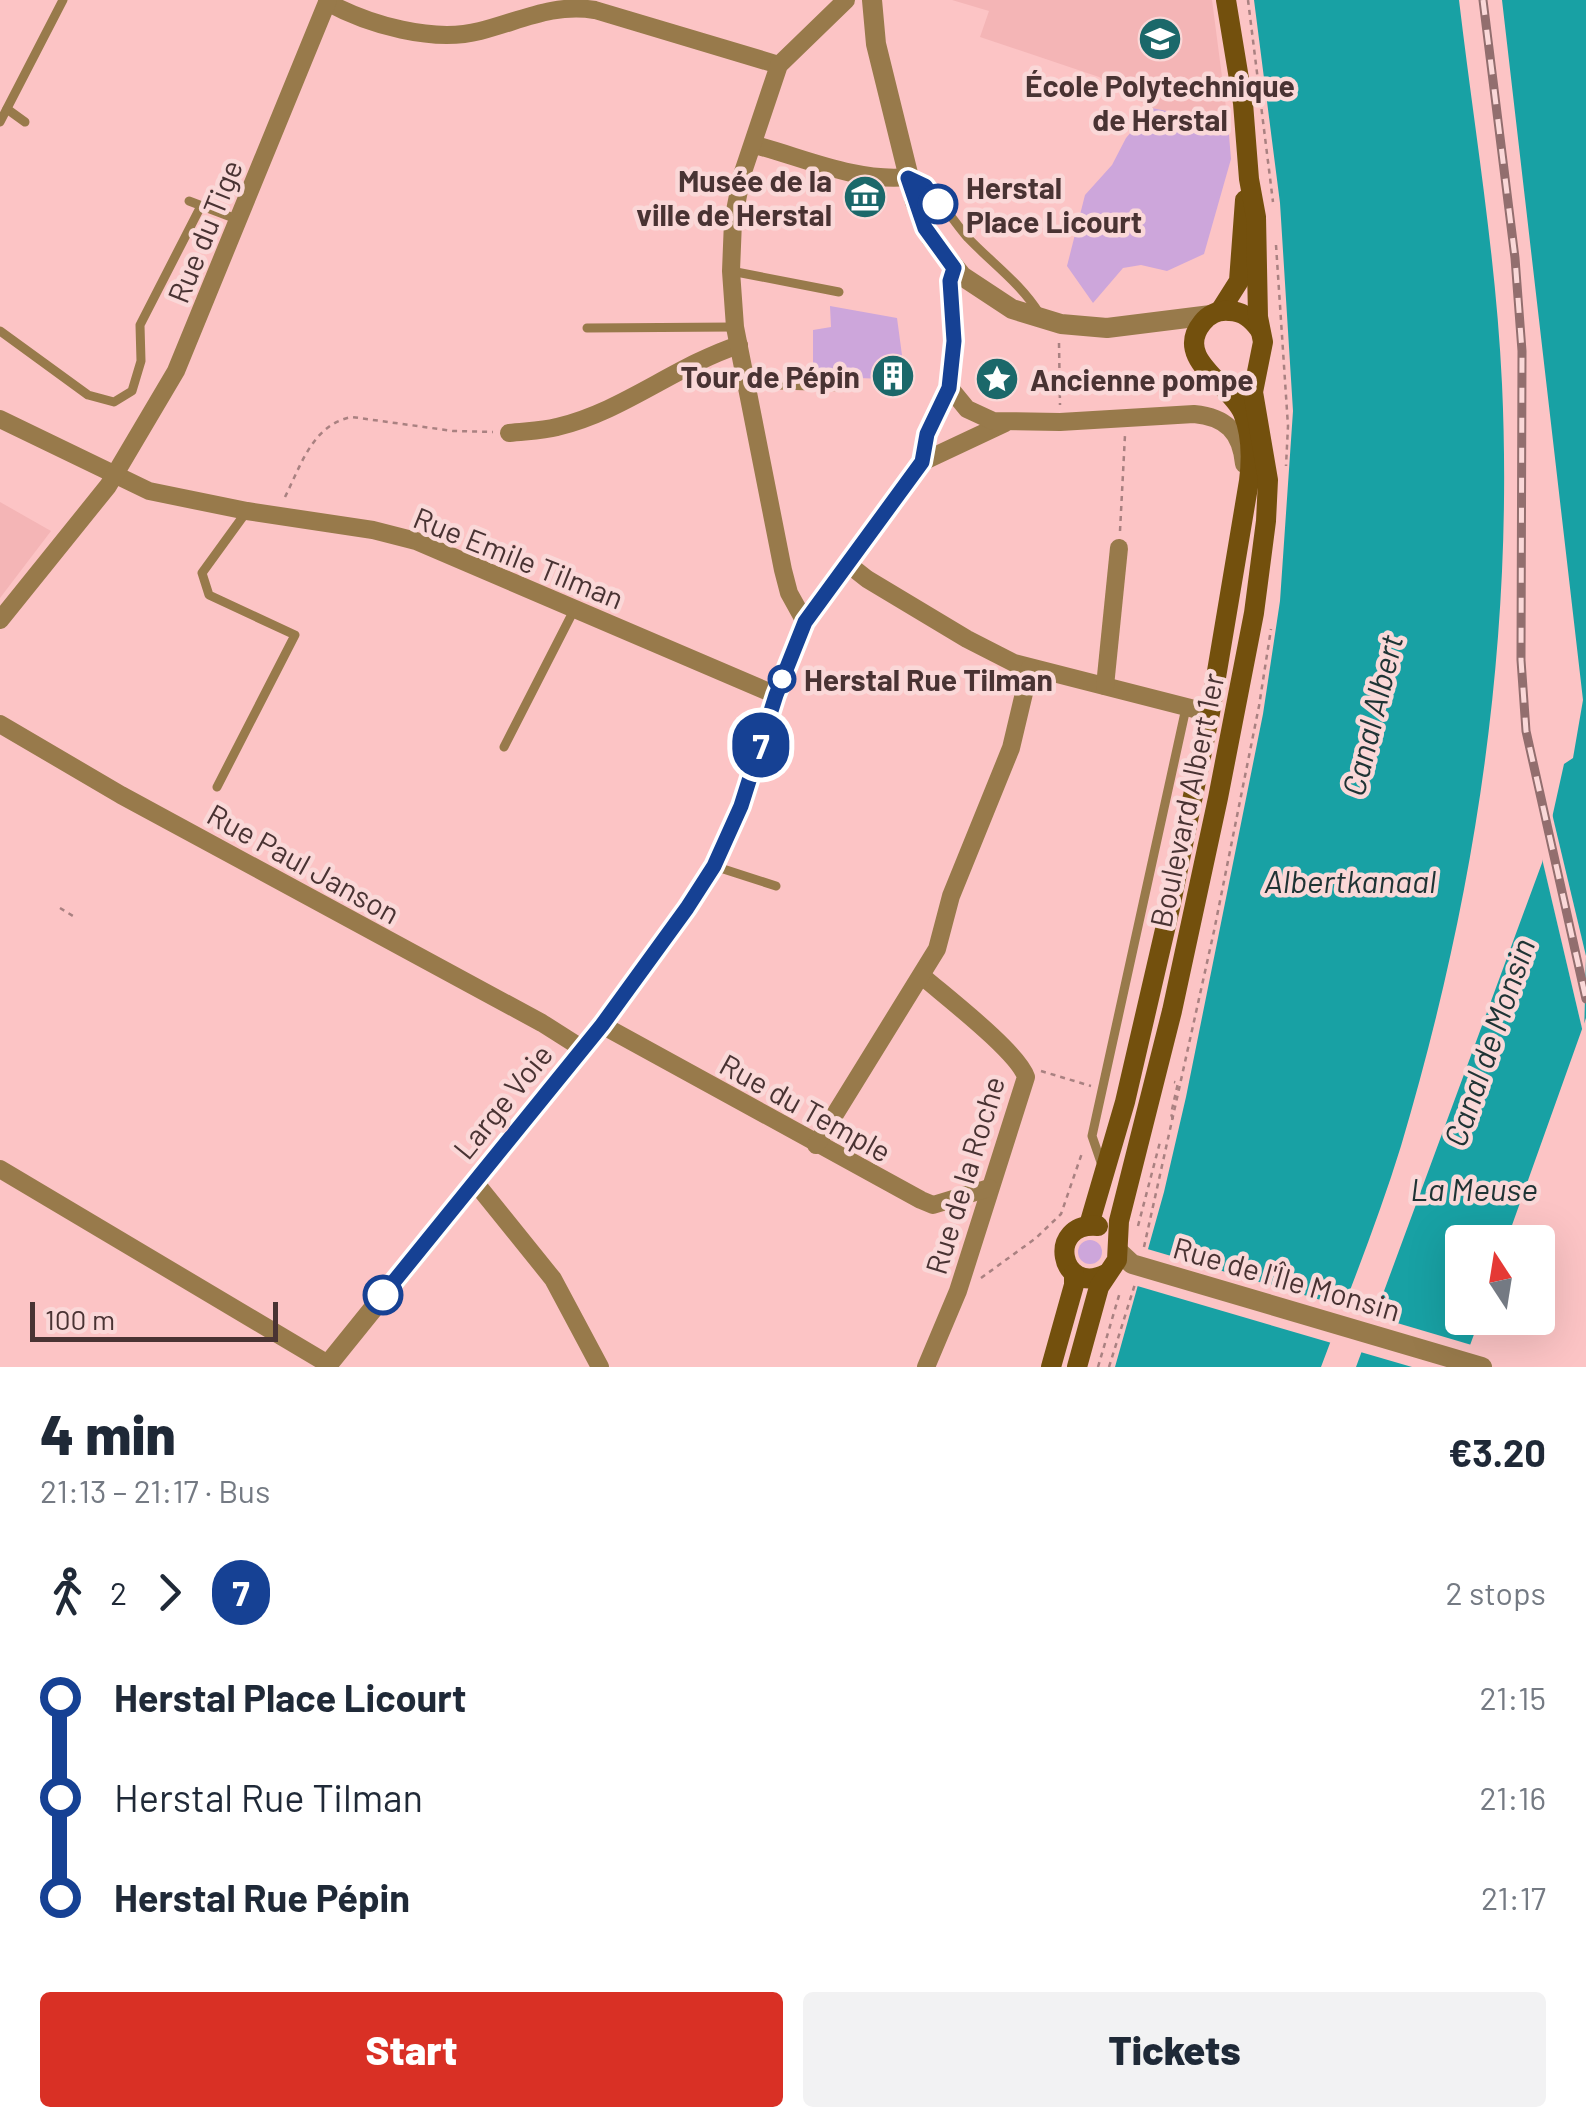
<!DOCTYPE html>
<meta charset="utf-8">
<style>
body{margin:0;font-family:Barlow,sans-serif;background:#f2f2f3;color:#1f2937;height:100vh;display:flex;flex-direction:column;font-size:38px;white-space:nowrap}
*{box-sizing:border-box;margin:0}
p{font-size:32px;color:#747a83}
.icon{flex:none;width:55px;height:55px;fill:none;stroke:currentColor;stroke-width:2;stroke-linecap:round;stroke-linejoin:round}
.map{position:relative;height:1367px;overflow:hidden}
.details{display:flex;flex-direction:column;background:#fff;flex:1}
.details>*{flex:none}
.badge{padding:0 20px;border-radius:32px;font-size:35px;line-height:65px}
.needle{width:65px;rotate:348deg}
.controls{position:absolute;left:1445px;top:1225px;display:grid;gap:20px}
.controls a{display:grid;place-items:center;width:110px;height:110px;border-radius:10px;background:#fff;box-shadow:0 10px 40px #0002;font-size:50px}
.scale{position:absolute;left:30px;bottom:25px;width:248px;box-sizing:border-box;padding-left:10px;border:5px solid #493333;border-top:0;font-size:28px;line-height:35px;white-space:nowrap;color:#493333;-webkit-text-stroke:8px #fad8d8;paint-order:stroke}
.map>.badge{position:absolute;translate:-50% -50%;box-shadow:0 0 0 5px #fff}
.legs{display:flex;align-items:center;gap:15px;height:110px;padding:0 40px;font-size:32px}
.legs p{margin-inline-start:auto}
.headline{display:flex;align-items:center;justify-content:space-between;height:170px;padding:0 40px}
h1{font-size:55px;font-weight:800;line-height:75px}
.button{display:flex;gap:20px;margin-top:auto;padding:20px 40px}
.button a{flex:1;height:115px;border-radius:10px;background:#d93025;color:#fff;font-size:40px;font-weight:800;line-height:115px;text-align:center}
.button a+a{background:#f2f2f3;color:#1f2937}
ul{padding:0 40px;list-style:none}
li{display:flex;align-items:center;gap:35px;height:100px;font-size:38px}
li i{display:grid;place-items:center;width:15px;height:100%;margin:0 12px;background:currentColor}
li i::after{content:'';width:25px;height:25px;margin:-12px;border:8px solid;border-radius:50%;background:#fff}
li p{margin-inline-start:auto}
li:first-child i{background:linear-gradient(#0000 50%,currentColor 0)}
li:last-child i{background:linear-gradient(currentColor 50%,#0000 0)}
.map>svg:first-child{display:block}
.built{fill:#f4b5b6}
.green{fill:#cda6db}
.water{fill:#18a1a4}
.pier{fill:#fcc4c5}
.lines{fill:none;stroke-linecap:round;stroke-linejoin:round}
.path{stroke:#a98181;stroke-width:2.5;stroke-dasharray:5 5;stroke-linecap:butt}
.service{stroke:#987a4b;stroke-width:9}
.minor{stroke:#987a4b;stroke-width:18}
.tertiary{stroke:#987a4b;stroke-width:20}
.secondary{stroke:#73500d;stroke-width:20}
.rail-casing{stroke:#926e6e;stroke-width:9}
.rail{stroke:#fad8d8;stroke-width:5;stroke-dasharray:15;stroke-linecap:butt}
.line-1-casing{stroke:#fff;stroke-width:22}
.line-1{stroke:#164194;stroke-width:15}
.stop-1-dot{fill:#fff;stroke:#164194;stroke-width:5}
.labels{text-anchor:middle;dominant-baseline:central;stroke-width:9;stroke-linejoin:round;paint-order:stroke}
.poi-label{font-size:30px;font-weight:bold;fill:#493333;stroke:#fad8d8;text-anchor:end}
.stop-label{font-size:30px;font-weight:bold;fill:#493333;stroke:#fad8d8;text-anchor:start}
.street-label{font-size:30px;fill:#493333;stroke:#fad8d8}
.water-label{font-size:32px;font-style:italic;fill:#1e3334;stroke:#fad8d8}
</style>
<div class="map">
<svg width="1586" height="1367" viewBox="0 0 1586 1367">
<rect width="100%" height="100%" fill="#fcc4c5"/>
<g class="built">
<path d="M 952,0 L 1212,0 L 1228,123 L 1152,108 L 1118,90 L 1118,80 L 1111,85 L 1099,77 L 980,37 L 989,11 Z"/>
<path d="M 0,502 L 51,531 L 0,598 Z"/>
</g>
<g class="green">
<path d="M 1152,108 L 1228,123 L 1231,159 L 1204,254 L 1167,271 L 1141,265 L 1123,268 L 1093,303 L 1067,266 L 1085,195 L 1112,165 L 1126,138 Z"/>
<path d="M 830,306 L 897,318 L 904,370 L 889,370 L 888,373 L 883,373 L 883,379 L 835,377 L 813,368 L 813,330 L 831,327 Z"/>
<circle cx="1090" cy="1252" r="12"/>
</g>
<g class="water">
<path d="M 1254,0 L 1459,0 C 1474,127 1496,256 1502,384 C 1514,645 1475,897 1401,1146 C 1378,1221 1348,1294 1321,1367 L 1115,1367 L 1164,1192 L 1186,1097 L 1263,714 L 1280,601 L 1293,411 L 1280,203 Z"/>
<path d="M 1502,0 L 1586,0 L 1586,1018 L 1506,1242 L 1462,1242 L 1462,1318 L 1480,1318 L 1462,1367 L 1356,1367 L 1542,863 L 1564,764 L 1573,758 L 1583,700 Z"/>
</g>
<g class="pier">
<path d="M 1550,805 L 1586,956 L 1584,1037 L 1540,850 Z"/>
<path d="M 1144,1248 L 1348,1308 L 1335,1344 L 1134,1285 Z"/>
<path d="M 1370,1315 L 1475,1346 L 1468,1367 L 1412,1367 L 1357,1351 Z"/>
</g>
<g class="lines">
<g class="path">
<path d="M 1248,0 L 1273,202"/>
<path d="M 1276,245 L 1288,426 L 1286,466"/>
<path d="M 1059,343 L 1060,405"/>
<path d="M 285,497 C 301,465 313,424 352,417 L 453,431 L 493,432"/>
<path d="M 1120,531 L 1125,435"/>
<path d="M 60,908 L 73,916"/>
<path d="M 1041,1071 L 1091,1086"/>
<path d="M 1173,1119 L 1171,1114 L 1178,1083 L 1174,1082"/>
<path d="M 1138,1226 L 1160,1142"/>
<path d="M 1144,1247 L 1214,931 L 1259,706 L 1271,629"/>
<path d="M 981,1278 L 1036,1238 L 1061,1214 L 1082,1153"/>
<path d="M 1098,1367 L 1120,1292"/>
<path d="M 1109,1367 L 1135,1284"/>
</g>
<g class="service">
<path d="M 7,109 L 25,122"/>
<path d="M 0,122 L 63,0"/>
<path d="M 914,180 C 936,191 952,220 968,238 C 993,264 1020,283 1039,313"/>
<path d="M 189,201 L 239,220"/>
<path d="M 731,271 L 839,292"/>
<path d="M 587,328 L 734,327"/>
<path d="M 0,331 L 88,395 L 114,402 L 132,391 L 141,361 L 140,325 L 201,206"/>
<path d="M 747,384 L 845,387"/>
<path d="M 504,747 L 574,610"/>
<path d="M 217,787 L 295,635 L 209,595 L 202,573 L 247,511"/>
<path d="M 714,866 L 776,886"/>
<path d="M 1103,1168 L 1092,1136 L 1186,708"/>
</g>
<g class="minor">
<path d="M 327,2 C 369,25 433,43 480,31 C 520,21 553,3 595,10 L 779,65"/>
<path d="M 755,145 C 804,158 856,182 908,177"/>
<path d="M 954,268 L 950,281 L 954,341 L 949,387 L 927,434 L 922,462 L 1005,423"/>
<path d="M 949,387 L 967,409 L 993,421 L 1060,422 L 1194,414 C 1226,417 1241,432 1244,464"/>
<path d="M 0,419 L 149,491 L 247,511 L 373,530 L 416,541 L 776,695"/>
<path d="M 509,433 C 525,431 542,431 557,427 C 622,412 675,366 739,345"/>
<path d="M 848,564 L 867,579 L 967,639 L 1014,663 L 1210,713"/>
<path d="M 0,620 L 108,486 L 176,371 L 328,0"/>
<path d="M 805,622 L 789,593 L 783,570 L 735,327 L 731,271 L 733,221 L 742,175 L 779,65 L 846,0"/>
<path d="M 1105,686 L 1119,548"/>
<path d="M 0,724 L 121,795 L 542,1023 L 583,1049"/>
<path d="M 922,976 C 945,996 1018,1052 1026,1077 L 958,1291 L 926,1367"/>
<path d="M 602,1025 L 921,1200 L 933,1205 L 989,1188"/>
<path d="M 816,1145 L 937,949 L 951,896 L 1011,748 L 1030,668"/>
<path d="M 0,1169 L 328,1364"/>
<path d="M 474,1181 L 553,1279 L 600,1367"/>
</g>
<g class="tertiary">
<path d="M 872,0 L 876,44 L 915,202 L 931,238 L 962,276 L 1012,309 L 1061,324 L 1107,328 L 1211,315"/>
<path d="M 1118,1251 L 1132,1264 L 1482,1367"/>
<path d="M 326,1367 L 602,1025 L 687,908 L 714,866 L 741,805 L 776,695 L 805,622 L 922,462"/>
</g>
<g class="secondary">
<path d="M 1220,311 L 1239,281 L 1245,200"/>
<path d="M 1089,1225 L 1125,1102 L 1170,908 L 1210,713 L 1249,481 C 1252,458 1252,435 1243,413 C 1231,384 1173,359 1202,323 C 1208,315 1218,310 1229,311 C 1243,311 1252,319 1260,330"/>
<path d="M 1098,1226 C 1046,1221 1059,1297 1106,1274"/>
<path d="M 1051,1367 L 1074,1285 L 1074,1273"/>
<path d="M 1077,1367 L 1099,1287 L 1117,1260 L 1119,1221 L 1172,1011 L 1218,798 L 1254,613 L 1266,521 L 1268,480 L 1253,392 L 1263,342 L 1258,317 L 1256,217 L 1249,179 L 1243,103 L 1226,0"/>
</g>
<g class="rail-casing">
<path id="rail" d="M 1483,0 L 1515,258 L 1522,351 L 1521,660 L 1526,731 L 1586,999"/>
</g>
<use href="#rail" class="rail"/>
</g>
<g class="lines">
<g class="line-1-casing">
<path id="line-1" d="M 383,1295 L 602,1025 L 687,908 L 714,866 L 741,806 L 776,695 L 805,622 L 922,462 L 927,434 L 949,388 L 954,341 L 950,281 L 954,268 L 925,228 L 908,178 L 925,186 L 938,204"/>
</g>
<use href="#line-1" class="line-1"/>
</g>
<defs>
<g id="school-disc" transform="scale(2.25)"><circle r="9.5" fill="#1b686a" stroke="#fad8d8"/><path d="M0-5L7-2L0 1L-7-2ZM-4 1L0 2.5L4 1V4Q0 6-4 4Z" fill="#fff"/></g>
<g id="museum-disc" transform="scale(2.25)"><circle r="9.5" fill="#1b686a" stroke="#fad8d8"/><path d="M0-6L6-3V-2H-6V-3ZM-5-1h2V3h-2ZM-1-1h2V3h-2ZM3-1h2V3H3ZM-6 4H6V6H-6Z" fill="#fff"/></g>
<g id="building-disc" transform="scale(2.25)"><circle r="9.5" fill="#1b686a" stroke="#fad8d8"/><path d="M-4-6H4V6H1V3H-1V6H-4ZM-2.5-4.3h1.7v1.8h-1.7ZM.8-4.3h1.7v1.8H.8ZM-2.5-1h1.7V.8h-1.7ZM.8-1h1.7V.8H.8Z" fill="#fff"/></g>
<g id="sight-disc" transform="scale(2.25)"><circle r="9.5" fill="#1b686a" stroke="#fad8d8"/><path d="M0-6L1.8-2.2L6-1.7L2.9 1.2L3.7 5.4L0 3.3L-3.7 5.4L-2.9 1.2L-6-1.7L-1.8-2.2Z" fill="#fff"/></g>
</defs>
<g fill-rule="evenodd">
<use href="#school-disc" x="1160" y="39"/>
<use href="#museum-disc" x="865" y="197"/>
<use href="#building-disc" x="893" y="376"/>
<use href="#sight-disc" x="997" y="379"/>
</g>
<g class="stop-1-dot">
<circle cx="938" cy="204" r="18"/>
<circle cx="782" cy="679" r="12"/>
<circle cx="383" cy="1295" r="18"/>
</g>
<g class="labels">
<g class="poi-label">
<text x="1160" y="85" text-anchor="middle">École Polytechnique<tspan x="1160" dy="34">de Herstal</tspan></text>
<text x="832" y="180">Musée de la<tspan x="832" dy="34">ville de Herstal</tspan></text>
<text x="860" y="376">Tour de Pépin</text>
<text x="1030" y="379" text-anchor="start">Ancienne pompe</text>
</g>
<g class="stop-label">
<text x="966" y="187">Herstal<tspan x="966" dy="34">Place Licourt</tspan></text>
<text x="804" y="679">Herstal Rue Tilman</text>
</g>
<g class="street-label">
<text transform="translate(204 231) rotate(-68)">Rue du Tige</text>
<text transform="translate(519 557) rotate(22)">Rue Emile Tilman</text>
<text transform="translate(1186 800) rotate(-78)">Boulevard Albert 1er</text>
<text transform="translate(304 863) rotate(29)">Rue Paul Janson</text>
<text transform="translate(502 1101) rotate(-51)">Large Voie</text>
<text transform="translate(806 1107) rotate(29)">Rue du Temple</text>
<text transform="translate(964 1175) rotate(-73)">Rue de la Roche</text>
<text transform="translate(1287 1278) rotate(16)">Rue de l'Île Monsin</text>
</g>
<g class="water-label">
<text transform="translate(1371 715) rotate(-76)">Canal Albert</text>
<text x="1350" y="880">Albertkanaal</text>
<text transform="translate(1488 1042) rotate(-71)">Canal de Monsin</text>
<text x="1474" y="1188">La Meuse</text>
</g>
</g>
</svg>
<div class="controls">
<a><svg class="needle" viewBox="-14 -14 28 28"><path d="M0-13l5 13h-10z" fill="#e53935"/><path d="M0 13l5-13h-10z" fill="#747a83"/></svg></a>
</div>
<div class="scale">100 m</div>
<b class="badge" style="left:761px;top:745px;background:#164194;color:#fff">7</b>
</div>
<section class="details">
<div class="headline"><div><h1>4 min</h1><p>21:13 – 21:17 · Bus</p></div><b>€3.20</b></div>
<div class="legs"><svg class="icon" aria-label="walk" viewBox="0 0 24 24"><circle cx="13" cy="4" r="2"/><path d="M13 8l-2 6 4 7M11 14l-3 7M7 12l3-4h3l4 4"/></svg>2<svg class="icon" aria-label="forward" viewBox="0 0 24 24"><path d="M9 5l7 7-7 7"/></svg><b class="badge" style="background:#164194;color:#fff">7</b><p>2 stops</p></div>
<ul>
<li><i style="color:#164194"></i><b>Herstal Place Licourt</b><p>21:15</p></li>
<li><i style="color:#164194"></i><span>Herstal Rue Tilman</span><p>21:16</p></li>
<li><i style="color:#164194"></i><b>Herstal Rue Pépin</b><p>21:17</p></li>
</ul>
<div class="button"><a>Start</a><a>Tickets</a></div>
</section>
